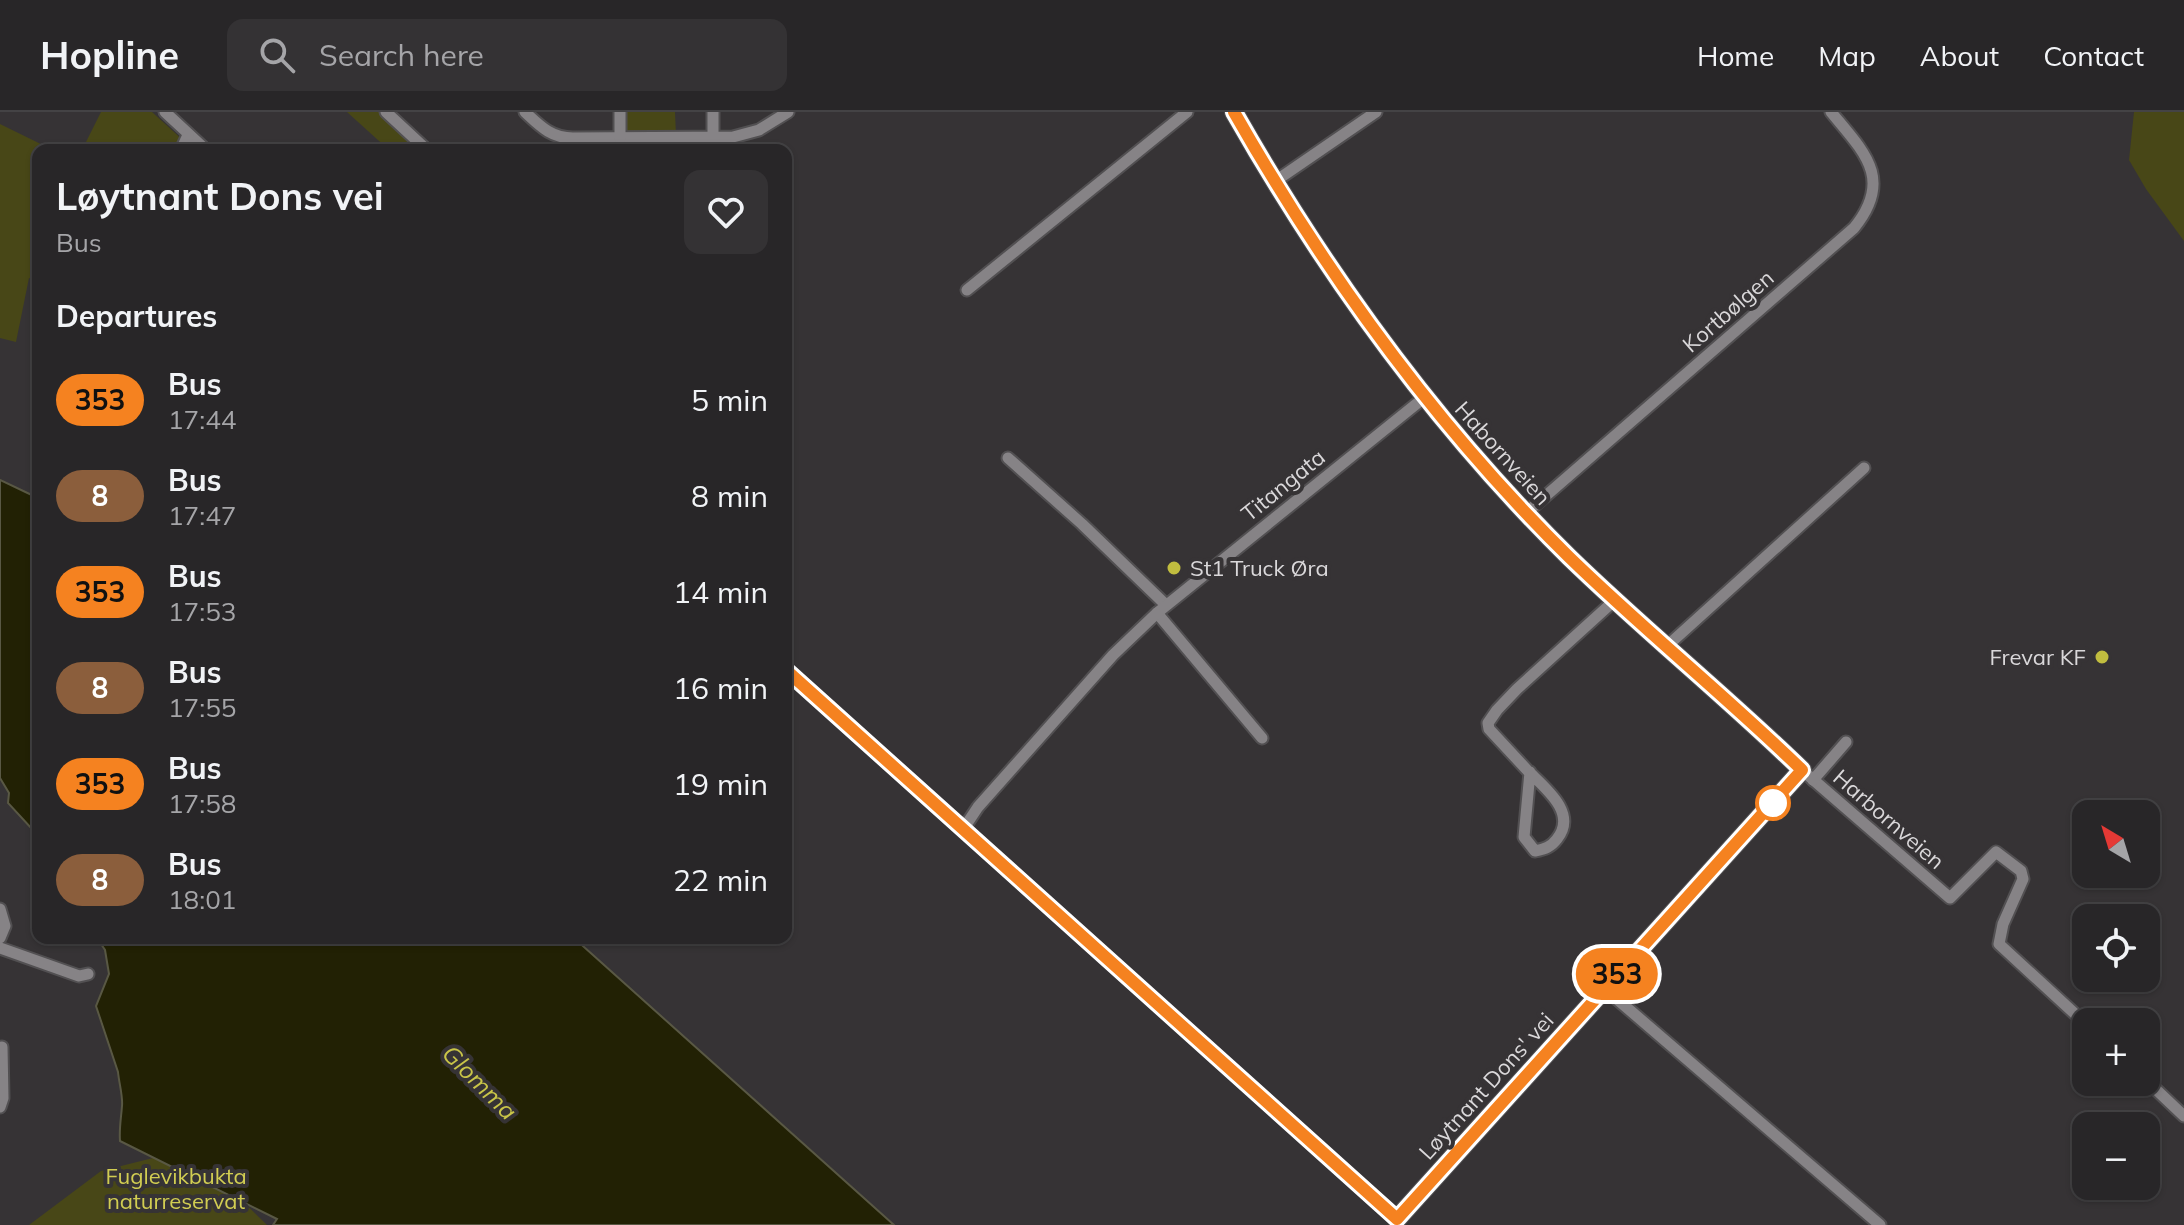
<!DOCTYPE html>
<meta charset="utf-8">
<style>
body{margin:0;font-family:Mulish,sans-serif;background:#343234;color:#f1f3f6;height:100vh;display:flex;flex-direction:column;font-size:30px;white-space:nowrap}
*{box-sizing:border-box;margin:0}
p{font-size:26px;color:#a5a5a8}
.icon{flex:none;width:44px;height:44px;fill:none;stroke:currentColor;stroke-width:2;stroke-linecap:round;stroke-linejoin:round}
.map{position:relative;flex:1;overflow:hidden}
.panel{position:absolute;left:32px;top:32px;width:760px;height:800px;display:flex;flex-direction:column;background:#282628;border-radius:16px;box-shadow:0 2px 6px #0004,0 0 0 2px #444345}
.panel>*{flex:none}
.badge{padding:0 16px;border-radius:26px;font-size:28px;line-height:52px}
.needle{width:52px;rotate:322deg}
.tools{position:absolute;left:2072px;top:688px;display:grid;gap:16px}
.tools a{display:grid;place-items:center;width:88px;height:88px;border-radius:16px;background:#282628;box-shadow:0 2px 6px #0004,0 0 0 2px #444345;font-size:40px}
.map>.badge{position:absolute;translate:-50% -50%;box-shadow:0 0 0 4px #fff}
h2{padding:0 24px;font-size:30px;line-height:72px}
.round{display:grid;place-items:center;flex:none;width:84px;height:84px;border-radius:16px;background:#343234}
.overview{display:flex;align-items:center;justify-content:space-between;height:136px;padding:0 24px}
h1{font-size:38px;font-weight:700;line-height:60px}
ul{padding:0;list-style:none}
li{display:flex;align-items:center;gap:24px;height:96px;padding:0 24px}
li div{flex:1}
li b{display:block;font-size:30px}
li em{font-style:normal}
li .badge{min-width:88px;font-weight:700;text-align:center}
header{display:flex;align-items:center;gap:48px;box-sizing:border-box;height:112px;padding:0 40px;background:#282628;border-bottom:2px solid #444345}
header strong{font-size:38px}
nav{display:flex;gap:44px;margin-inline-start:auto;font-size:28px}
.search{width:560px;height:72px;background:#343234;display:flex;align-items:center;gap:20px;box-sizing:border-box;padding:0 28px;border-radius:16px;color:#a5a5a8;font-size:30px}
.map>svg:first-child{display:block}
.green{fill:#484717}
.water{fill:#222104;stroke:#595844;stroke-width:2}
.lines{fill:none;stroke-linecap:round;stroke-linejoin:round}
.minor-casing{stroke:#525052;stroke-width:15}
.highway-casing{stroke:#525052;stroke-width:20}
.minor{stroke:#868386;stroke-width:11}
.highway{stroke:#c68bbd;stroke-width:16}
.line-casing{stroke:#fff;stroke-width:18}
.line{stroke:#f58220;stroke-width:12}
.poi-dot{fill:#c1bd3f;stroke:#363335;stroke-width:3}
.stop-dot{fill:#fff;stroke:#f58220;stroke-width:4}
.labels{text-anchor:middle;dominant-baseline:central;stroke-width:8;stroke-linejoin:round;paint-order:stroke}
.street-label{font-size:22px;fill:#dad8da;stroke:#363335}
.poi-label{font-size:22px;fill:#dad8da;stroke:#363335;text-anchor:start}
.park-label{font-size:22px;fill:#d1cd52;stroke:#363335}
.water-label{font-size:24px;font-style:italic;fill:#c9c548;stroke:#363335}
</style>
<header>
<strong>Hopline</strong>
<div class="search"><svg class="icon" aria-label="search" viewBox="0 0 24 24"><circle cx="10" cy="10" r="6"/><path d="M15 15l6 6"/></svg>Search here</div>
<nav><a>Home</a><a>Map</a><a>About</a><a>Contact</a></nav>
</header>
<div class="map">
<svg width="2184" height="1113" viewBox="0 0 2184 1113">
<rect width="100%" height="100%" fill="#363335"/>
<g class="green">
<path d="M 101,0 L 152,0 L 185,30 L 181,38 L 82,38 Z"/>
<path d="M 347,0 L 382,0 L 424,38 L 389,38 Z"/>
<path d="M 622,0 L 675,0 L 676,23 L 622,24 Z"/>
<path d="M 2134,0 L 2184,0 L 2184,129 L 2146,77 L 2129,48 Z"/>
<path d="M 0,12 L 53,38 L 38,38 L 38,170 L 29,166 L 16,230 L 0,226 Z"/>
<path d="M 189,1037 L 267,1113 L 29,1113 L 101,1059 Z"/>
</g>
<g class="water">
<path d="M 0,368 L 38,386 L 38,714 L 32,717 L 8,691 L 9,681 L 0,666 Z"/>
<path d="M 97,826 L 574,826 L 894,1113 L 273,1113 L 277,1107 L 120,1029 C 119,1017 121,1007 122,994 C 123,984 119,971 118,960 L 96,894 L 109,862 L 105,838 Z"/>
</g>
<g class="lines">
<g class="minor-casing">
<g id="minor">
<path d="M 165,0 L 206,38"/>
<path d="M 386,0 L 427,38"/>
<path d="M 525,0 C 540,14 551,26 573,26 L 733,25 L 759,18 L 788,0"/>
<path d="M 620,0 L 620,26"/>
<path d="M 713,0 L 713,38"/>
<path d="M 181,38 L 188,23"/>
<path d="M 1274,70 L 1376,0"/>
<path d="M 967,178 L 1187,0"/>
<path d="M 1008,346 L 1082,412 L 1166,493"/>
<path d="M 1526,401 L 1854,116 C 1894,67 1864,40 1831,0"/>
<path d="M 1157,501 L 1262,626"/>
<path d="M 1666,535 L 1864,356"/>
<path d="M 786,558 L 1397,1107"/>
<path d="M 1802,658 L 1950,786 L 1996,740 L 2021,759 L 2023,767 L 2003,812 L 1999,832 L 2086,912"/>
<path d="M 1530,660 L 1524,725 L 1535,739 C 1545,737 1551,735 1557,727 C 1578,701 1545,676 1528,659 C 1515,645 1502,631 1489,617 L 1488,611 L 1497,598 L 1517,577 L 1615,488"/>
<path d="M 1813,668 L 1846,630"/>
<path d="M 964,716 L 978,695 L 1113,543 L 1157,501 L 1425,285"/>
<path d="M 0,797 L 5,814 L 0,826"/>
<path d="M 0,836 L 79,864 L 88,862"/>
<path d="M 1604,876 L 1880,1113"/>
<path d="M 2146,968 L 2184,1004"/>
<path d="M 0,995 L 3,986 L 2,935"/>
</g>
</g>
<g class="highway-casing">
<path id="highway" d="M 1234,0 C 1326,162 1436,314 1569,445 C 1644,518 1727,585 1802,658 L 1397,1107"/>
</g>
<use href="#minor" class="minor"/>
<use href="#highway" class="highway"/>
</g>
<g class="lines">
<g class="line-casing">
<path id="line" d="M 786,558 L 1397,1107 L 1802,658 C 1727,585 1644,518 1569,445 C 1436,314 1326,162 1234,0"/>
</g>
<use href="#line" class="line"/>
</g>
<g class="poi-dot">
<circle cx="1174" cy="456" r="8"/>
<circle cx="2102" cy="545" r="8"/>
</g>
<circle class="stop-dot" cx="1773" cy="691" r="16"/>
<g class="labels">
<g class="street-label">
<text transform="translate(1728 199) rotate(-41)">Kortbølgen</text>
<text transform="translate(1503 341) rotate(48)">Habornveien</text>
<text transform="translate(1283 373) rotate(-39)">Titangata</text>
<text transform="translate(1889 707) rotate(41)">Harbornveien</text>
<text transform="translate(1486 974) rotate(-48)">Løytnant Dons' vei</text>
</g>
<g class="poi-label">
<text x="1190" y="456">St1 Truck Øra</text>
<text x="2086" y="545" text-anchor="end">Frevar KF</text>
</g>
<g class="park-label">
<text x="176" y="1064">Fuglevikbukta<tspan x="176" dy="25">naturreservat</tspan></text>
</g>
<g class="water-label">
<text transform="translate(480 970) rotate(45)">Glomma</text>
</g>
</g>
</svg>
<div class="tools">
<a><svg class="needle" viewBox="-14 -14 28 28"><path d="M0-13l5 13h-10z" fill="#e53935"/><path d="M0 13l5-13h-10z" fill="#a5a5a8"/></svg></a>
<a><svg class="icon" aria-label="locate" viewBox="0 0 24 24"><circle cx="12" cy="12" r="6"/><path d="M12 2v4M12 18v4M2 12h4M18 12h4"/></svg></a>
<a>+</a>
<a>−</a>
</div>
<b class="badge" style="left:1617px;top:862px;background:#f58220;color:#111">353</b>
<section class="panel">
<div class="overview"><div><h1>Løytnant Dons vei</h1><p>Bus</p></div><a class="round"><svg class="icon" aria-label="heart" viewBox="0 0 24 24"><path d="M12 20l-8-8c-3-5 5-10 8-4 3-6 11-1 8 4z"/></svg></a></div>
<h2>Departures</h2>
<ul>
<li><span class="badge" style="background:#f58220;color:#111">353</span><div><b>Bus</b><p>17:44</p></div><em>5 min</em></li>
<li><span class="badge" style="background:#8b5e3c;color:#fff">8</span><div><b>Bus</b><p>17:47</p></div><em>8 min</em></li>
<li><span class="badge" style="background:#f58220;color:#111">353</span><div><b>Bus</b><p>17:53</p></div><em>14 min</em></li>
<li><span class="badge" style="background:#8b5e3c;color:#fff">8</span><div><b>Bus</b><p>17:55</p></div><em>16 min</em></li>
<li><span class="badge" style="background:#f58220;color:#111">353</span><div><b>Bus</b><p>17:58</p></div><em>19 min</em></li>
<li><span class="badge" style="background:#8b5e3c;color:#fff">8</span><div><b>Bus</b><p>18:01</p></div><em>22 min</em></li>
</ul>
</section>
</div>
